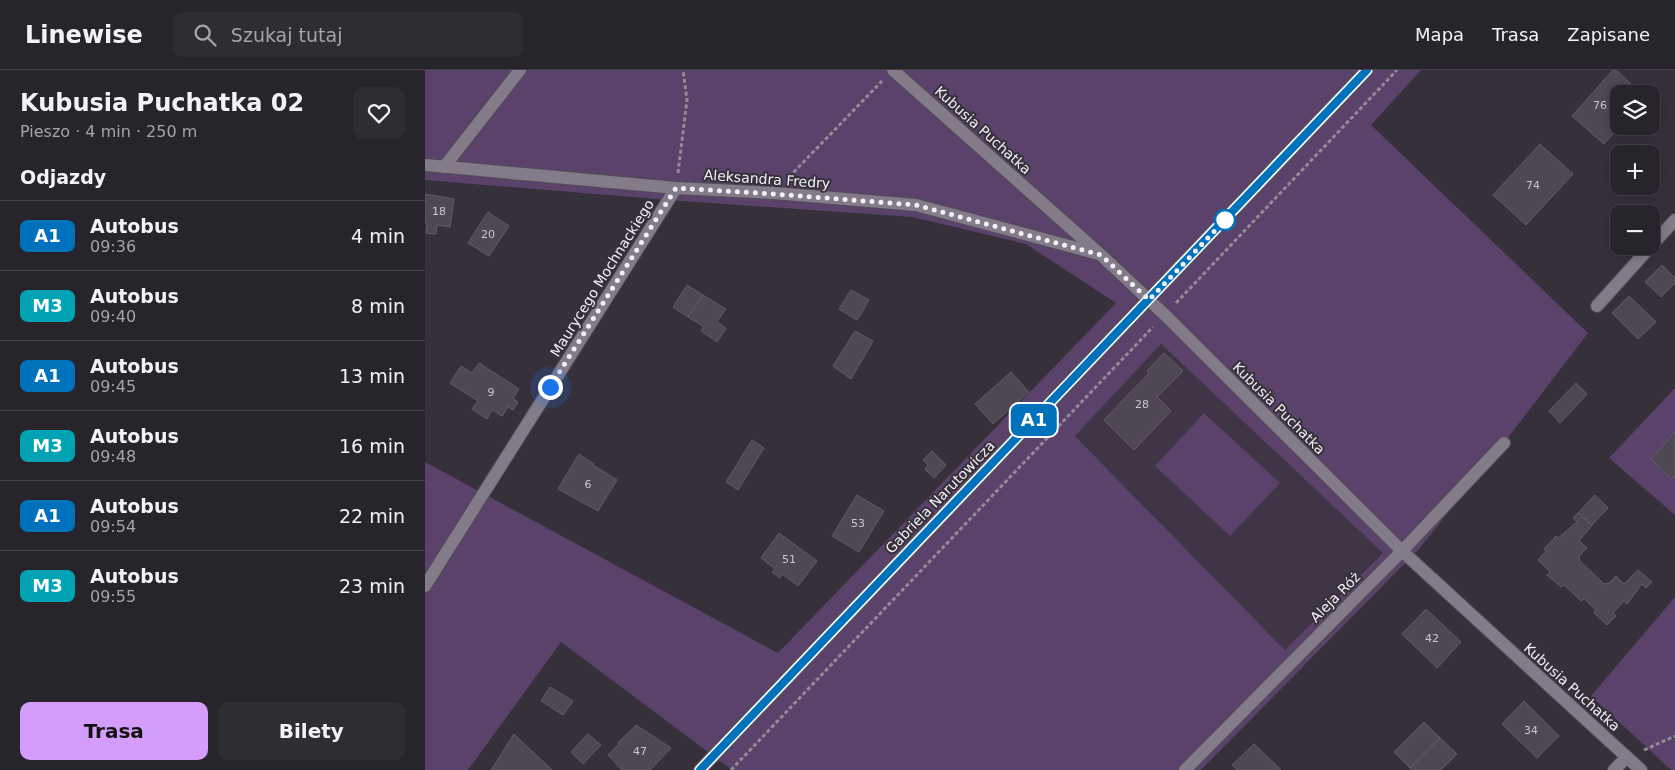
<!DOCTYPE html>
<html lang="pl">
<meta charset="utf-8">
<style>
body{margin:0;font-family:"DejaVu Sans",sans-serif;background:#302c34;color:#f1f3f6;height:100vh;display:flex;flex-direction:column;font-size:19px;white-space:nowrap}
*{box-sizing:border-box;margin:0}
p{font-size:16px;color:#a5a4a9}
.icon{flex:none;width:28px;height:28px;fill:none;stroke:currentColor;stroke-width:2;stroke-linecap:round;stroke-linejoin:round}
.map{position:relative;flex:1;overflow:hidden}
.panel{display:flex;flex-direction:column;background:#28242c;width:425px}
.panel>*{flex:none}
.badge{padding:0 10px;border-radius:8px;font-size:18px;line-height:32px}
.buttons{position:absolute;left:1185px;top:15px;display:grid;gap:10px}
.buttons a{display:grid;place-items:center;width:50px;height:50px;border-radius:10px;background:#28242c;box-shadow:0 2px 12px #0003,0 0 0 1px #444148;font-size:25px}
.you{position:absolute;width:25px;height:25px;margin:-12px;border:4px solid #fff;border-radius:50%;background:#1a73e8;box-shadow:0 0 0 8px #1a73e833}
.map>.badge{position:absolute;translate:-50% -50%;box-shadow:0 0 0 2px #fff}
h2{padding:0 20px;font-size:19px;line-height:45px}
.round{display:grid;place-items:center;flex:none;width:52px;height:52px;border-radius:10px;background:#302c34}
.head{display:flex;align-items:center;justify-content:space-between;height:85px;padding:0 20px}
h1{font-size:24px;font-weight:800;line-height:38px}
.button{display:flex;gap:10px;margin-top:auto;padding:10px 20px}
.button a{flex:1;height:58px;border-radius:10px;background:#d49cfb;color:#111;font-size:20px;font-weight:800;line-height:58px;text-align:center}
.button a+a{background:#302c34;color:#f1f3f6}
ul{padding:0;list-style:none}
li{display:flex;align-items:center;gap:15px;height:70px;padding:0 20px;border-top:1px solid #444148}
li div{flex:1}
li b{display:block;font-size:19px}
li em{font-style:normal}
li .badge{min-width:55px;font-weight:700;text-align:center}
header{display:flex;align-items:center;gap:30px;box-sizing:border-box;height:70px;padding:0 25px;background:#28242c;border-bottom:1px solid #444148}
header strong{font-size:24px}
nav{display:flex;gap:28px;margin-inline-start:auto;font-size:18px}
.search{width:350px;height:45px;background:#302c34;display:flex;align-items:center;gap:12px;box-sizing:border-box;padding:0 18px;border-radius:10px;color:#a5a4a9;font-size:19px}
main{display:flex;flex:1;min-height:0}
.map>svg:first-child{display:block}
.built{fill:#3f3546}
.green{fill:#5a426a;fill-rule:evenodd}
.building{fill:#4f4854;stroke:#635c68}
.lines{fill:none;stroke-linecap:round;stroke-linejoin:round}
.street-casing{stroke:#514c55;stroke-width:14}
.secondary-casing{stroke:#514c55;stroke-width:14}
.path{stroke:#918c95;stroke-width:3;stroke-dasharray:4 2.5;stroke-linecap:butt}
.street{stroke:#837b89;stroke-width:12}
.secondary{stroke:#837b89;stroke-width:12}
.line-casing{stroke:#fff;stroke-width:11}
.line{stroke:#0072bc;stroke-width:8}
.walk{stroke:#f3eff6;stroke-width:5;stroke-dasharray:0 9}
.stop-dot{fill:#fff;stroke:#0072bc;stroke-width:2.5}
.labels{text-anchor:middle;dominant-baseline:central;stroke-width:4;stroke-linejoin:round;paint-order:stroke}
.number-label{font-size:11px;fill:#cac5ce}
.street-label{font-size:14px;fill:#f3eff6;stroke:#36303b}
</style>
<header>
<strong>Linewise</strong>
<div class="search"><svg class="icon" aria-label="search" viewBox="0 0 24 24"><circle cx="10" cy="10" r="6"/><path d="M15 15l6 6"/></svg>Szukaj tutaj</div>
<nav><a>Mapa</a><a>Trasa</a><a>Zapisane</a></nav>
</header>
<main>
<section class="panel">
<div class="head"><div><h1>Kubusia Puchatka 02</h1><p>Pieszo · 4 min · 250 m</p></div><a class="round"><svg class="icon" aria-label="heart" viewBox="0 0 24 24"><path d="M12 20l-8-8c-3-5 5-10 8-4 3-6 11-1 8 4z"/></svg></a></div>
<h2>Odjazdy</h2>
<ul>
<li><span class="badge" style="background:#0072bc;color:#fff">A1</span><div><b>Autobus</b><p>09:36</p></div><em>4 min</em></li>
<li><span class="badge" style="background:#00a3b4;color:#fff">M3</span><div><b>Autobus</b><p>09:40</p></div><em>8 min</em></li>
<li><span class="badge" style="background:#0072bc;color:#fff">A1</span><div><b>Autobus</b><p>09:45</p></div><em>13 min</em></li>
<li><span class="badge" style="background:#00a3b4;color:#fff">M3</span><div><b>Autobus</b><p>09:48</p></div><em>16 min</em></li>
<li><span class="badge" style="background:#0072bc;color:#fff">A1</span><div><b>Autobus</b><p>09:54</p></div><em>22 min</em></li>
<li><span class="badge" style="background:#00a3b4;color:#fff">M3</span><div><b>Autobus</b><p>09:55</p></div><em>23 min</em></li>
</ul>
<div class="button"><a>Trasa</a><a>Bilety</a></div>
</section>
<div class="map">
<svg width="1250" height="700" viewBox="0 0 1250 700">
<rect width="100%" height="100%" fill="#36303b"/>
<path class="built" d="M 736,274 L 958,482 L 860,580 L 650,365 Z"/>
<g class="green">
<path d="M 0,0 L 996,0 L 946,55 L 1163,263 L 1079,373 L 994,479 L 776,700 L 307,700 L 136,572 L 43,700 L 0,700 L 0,392 L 353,583 L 691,233 L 601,174 L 487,147 L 256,131 L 0,110 ZM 736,274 L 958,483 L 860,580 L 650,366 Z"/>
<path d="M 1250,318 L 1250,445 L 1184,388 Z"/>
<path d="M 779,343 L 855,413 L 805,466 L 730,396 Z"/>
<path d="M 1250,527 L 1250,700 L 1246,700 L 1166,626 Z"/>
</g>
<g class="building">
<path d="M 1188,0 L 1191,0 L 1217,24 L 1194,24 L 1194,56 L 1195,56 L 1179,74 L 1147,46 Z"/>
<path d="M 1115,74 L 1148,104 L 1101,155 L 1068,125 Z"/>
<path d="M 0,124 L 29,129 L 25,157 L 12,155 L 11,164 L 1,163 L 2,154 L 0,153 Z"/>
<path d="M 63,142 L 84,156 L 64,186 L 43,173 Z"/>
<path d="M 1237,195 L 1250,208 L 1250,213 L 1236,227 L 1220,212 Z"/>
<path d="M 262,215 L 278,225 L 263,247 L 248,237 Z"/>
<path d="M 426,220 L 444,230 L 432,250 L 414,239 Z"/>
<path d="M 278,225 L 301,239 L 292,252 L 301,258 L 292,272 L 276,261 L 279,257 L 263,247 Z"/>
<path d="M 1204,226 L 1231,252 L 1213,269 L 1187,243 Z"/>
<path d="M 430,261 L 448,271 L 426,309 L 408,296 Z"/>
<path d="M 739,283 L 758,301 L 732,327 L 746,341 L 709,380 L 679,350 L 724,303 L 722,301 Z"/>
<path d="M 54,293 L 94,319 L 88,328 L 93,332 L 88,340 L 83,337 L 77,346 L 67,340 L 62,349 L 47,339 L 53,331 L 25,313 L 36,296 L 47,303 Z"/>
<path d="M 586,302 L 604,322 L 568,354 L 550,334 Z"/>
<path d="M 1151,313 L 1162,324 L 1135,353 L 1124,341 Z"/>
<path d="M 1250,362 L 1250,405 L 1247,409 L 1226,389 Z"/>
<path d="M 327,370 L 339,378 L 313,420 L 301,412 Z"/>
<path d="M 507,381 L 521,395 L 509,408 L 500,399 L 503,395 L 498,390 Z"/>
<path d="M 154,384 L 169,394 L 168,395 L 192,410 L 173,441 L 133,419 Z"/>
<path d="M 432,425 L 459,441 L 434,482 L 407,466 Z"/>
<path d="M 1170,425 L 1183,438 L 1167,455 L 1153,443 Z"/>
<path d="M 1153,443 L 1167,455 L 1154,471 L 1162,478 L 1154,486 L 1155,491 L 1179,514 L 1184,513 L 1191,506 L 1199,514 L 1213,500 L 1227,512 L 1221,518 L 1217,514 L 1202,534 L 1199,531 L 1188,543 L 1191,546 L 1182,555 L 1169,543 L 1171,540 L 1159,529 L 1156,531 L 1139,515 L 1136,517 L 1122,505 L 1125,502 L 1113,490 L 1121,481 L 1119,479 L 1131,466 L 1133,468 L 1152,452 L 1148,448 Z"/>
<path d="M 354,463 L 392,491 L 373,516 L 357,504 L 355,508 L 347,502 L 350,499 L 336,488 Z"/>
<path d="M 1001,539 L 1036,572 L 1012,598 L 977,564 Z"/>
<path d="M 125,617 L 148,631 L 138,645 L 116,631 Z"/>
<path d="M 1099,631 L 1134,666 L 1112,688 L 1077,654 Z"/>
<path d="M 999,652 L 1015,668 L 985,698 L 969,682 Z"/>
<path d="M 211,655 L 246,678 L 225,700 L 197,700 L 183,685 L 194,674 L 193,673 Z"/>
<path d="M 89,664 L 127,700 L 66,700 Z"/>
<path d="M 163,664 L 176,675 L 158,694 L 146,682 Z"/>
<path d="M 1015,668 L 1032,684 L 1016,700 L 988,700 L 985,698 Z"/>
<path d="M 829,674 L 856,700 L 812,700 L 807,695 Z"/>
</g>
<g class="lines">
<g class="street-casing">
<g id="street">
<path d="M 468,0 L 676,185 L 740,245 L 977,481 L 1216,700"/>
<path d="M 0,95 L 251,118 L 349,123 L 491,135 L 674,184"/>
<path d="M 19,97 L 95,0"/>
<path d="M 1226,176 L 1250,150"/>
<path d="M 1172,236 L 1226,176"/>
<path d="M 0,516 L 251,118"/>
<path d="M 760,700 L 977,481 L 1079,373"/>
<path d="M 1189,700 L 1202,687"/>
</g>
</g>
<g class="secondary-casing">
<path id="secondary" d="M 275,700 L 942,0"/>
</g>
<g class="path">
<path d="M 253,103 L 262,30 L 258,0"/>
<path d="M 364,107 L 457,11"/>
<path d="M 751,233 L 972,0"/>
<path d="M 1219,680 L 1250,666"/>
<path d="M 306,700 L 728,257"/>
</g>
<use href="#street" class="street"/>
<use href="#secondary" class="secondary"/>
</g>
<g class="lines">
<g class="line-casing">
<path id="line" d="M 275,700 L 942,0"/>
</g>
<use href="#line" class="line"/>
<path class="walk" d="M 125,317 L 251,118 L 349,124 L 491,135 L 676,185 L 724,230 L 800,150"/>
</g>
<circle class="stop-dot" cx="800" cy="150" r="10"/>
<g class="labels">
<g class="number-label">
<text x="1175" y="35">76</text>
<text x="1108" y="115">74</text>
<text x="14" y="141">18</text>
<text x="63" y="164">20</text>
<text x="66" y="322">9</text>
<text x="717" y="334">28</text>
<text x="163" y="414">6</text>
<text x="433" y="453">53</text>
<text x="364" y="489">51</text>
<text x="1007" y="568">42</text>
<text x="1106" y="660">34</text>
<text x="215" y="681">47</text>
</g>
<g class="street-label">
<text transform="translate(558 60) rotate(42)">Kubusia Puchatka</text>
<text transform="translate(342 109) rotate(4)">Aleksandra Fredry</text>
<text transform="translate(177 208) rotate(-58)">Maurycego Mochnackiego</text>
<text transform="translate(854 338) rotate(45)">Kubusia Puchatka</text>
<text transform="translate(515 427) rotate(-46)">Gabriela Narutowicza</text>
<text transform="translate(910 527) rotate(-45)">Aleja Róż</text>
<text transform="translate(1147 617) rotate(42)">Kubusia Puchatka</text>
</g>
</g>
</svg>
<div class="buttons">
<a><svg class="icon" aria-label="layers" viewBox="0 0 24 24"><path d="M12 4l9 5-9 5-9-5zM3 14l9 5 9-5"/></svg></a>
<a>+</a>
<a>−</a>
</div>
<div class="you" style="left:125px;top:317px"></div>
<b class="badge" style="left:609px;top:350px;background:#0072bc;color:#fff">A1</b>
</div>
</main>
